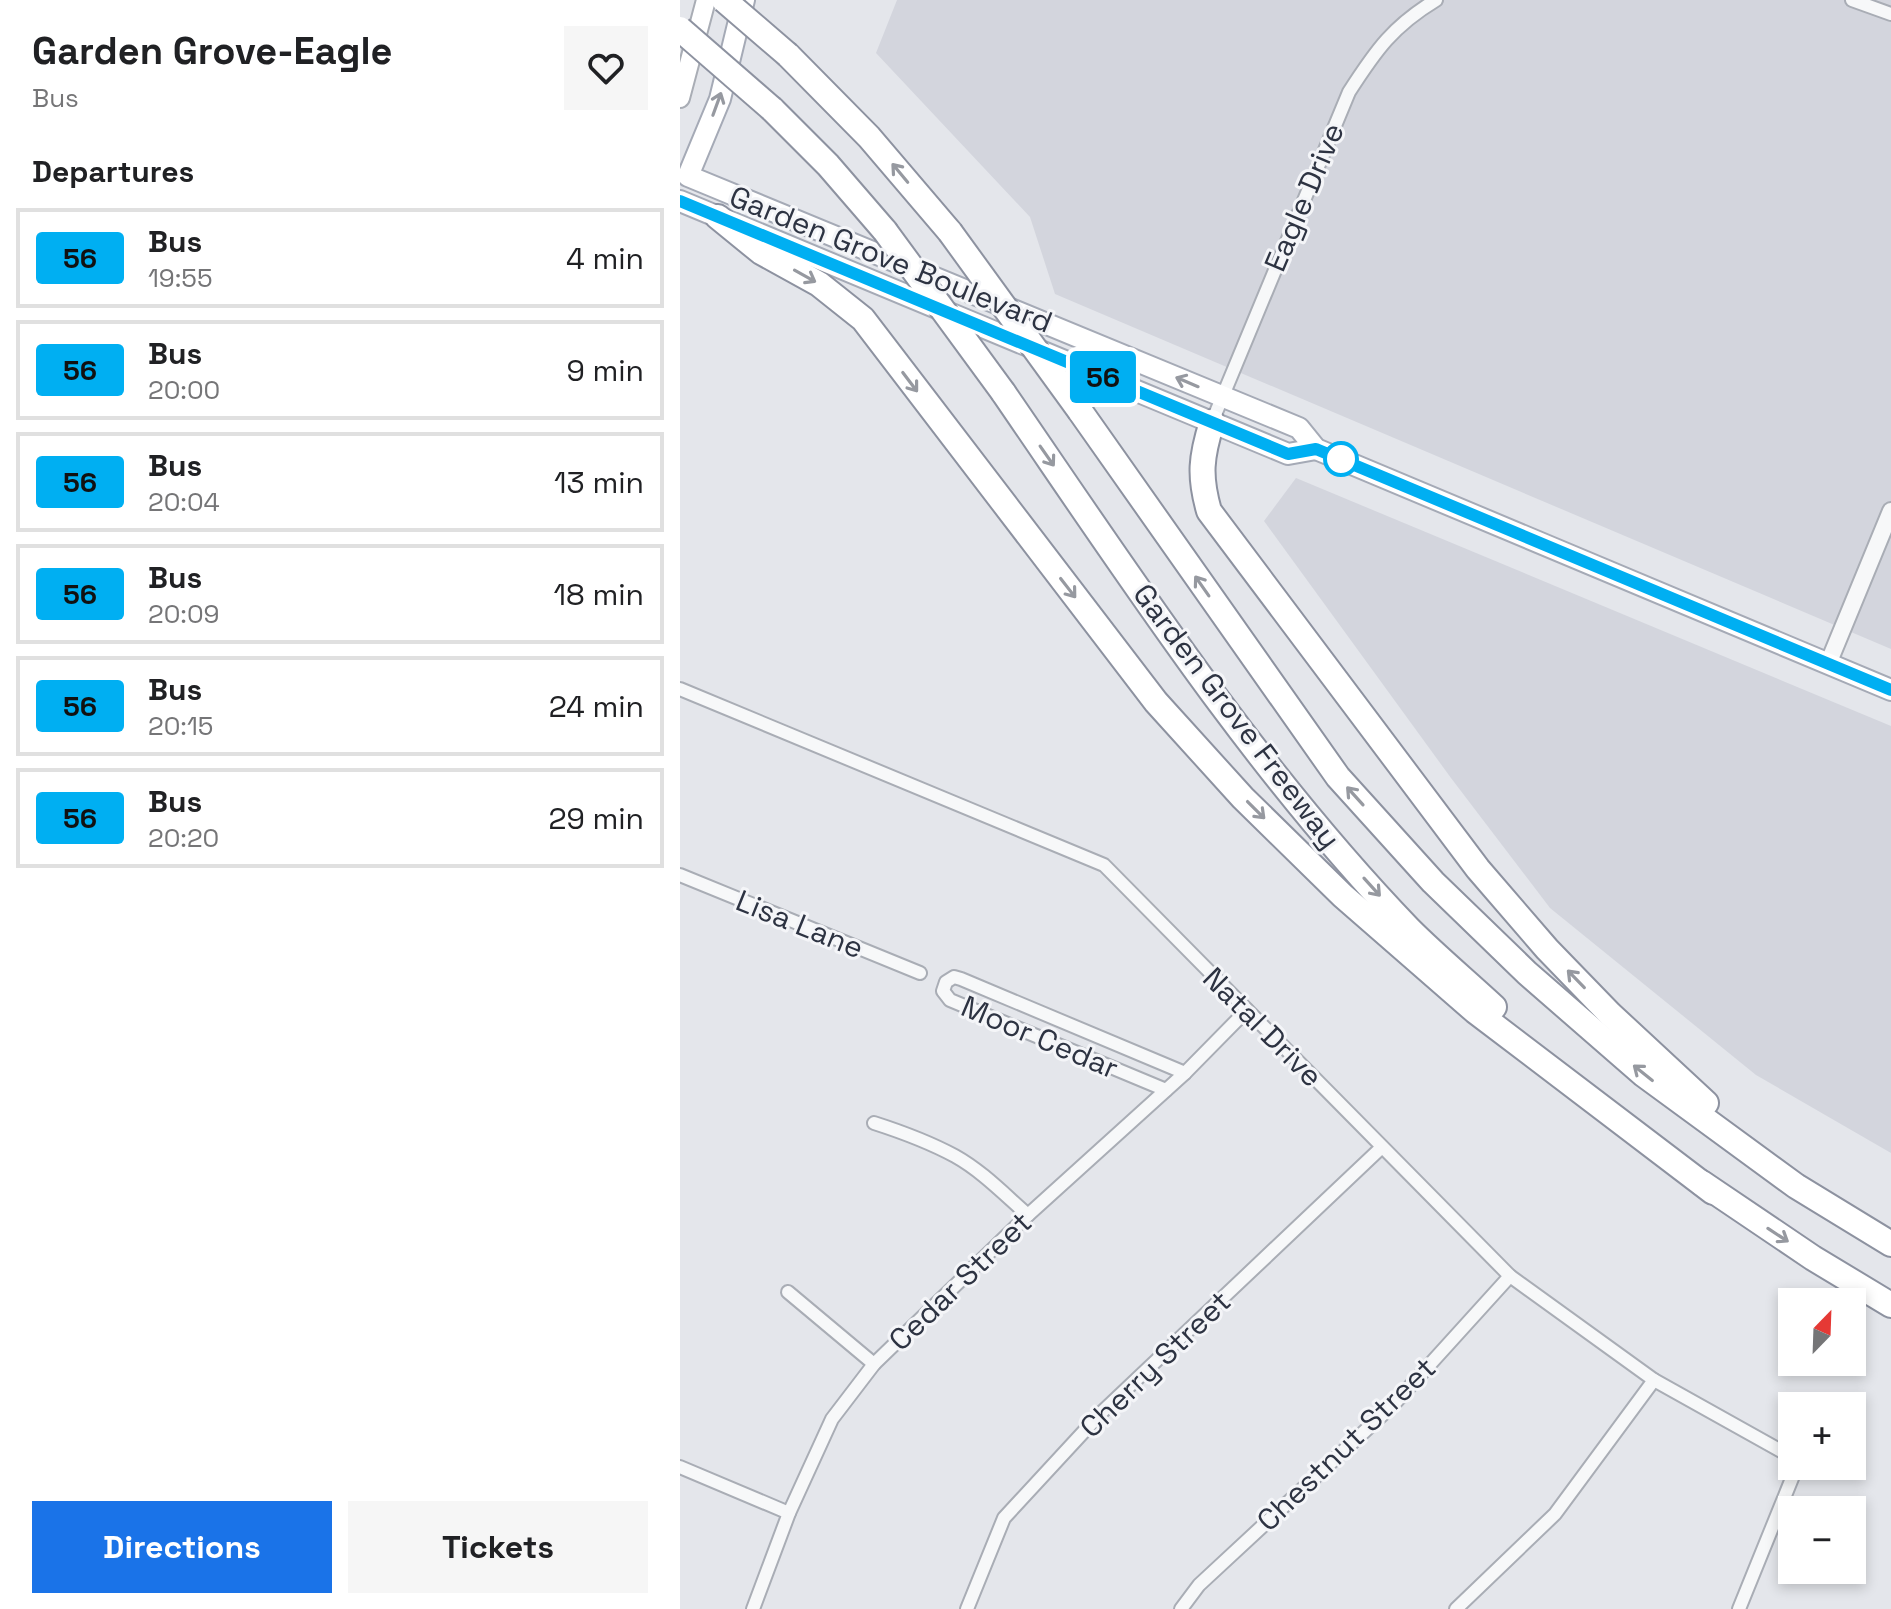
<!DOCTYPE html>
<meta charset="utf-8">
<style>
body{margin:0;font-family:"Space Grotesk",sans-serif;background:#f6f6f6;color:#202124;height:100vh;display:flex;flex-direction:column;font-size:30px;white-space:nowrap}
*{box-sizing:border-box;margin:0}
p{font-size:26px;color:#757577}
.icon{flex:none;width:44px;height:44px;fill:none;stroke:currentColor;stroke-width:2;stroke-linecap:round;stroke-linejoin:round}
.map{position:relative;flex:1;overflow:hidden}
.panel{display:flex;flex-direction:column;background:#fff;width:680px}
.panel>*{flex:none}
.badge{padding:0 16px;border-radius:6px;font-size:28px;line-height:52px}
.needle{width:52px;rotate:23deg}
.controls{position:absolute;left:1098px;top:1288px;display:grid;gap:16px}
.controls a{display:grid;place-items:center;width:88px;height:88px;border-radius:0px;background:#fff;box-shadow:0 4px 12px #0003;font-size:40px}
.map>.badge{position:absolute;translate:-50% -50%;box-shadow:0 0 0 4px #fff}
h2{padding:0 32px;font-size:30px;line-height:72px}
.round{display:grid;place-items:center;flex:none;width:84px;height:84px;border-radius:0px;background:#f6f6f6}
.head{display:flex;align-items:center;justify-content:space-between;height:136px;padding:0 32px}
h1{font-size:38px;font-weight:700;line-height:60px}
.action{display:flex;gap:16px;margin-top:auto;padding:16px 32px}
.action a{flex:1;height:92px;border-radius:0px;background:#1a73e8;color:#fff;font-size:32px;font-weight:700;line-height:92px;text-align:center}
.action a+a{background:#f6f6f6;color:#202124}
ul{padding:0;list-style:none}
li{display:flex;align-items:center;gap:24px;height:100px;margin:0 16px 12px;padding:0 16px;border:4px solid #e0e0e0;border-radius:0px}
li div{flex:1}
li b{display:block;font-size:30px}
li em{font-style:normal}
li .badge{min-width:88px;font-weight:700;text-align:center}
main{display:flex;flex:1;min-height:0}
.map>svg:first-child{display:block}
.built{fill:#d3d5dd}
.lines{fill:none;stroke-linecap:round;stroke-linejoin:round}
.minor-casing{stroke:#a9adb5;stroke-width:16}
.tertiary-casing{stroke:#a9adb5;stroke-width:20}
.secondary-casing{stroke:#a9adb5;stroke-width:22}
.primary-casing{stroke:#a5aab6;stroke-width:24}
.motorway-casing{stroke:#8d92a0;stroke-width:28}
.minor{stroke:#f7f8f9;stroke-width:12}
.tertiary{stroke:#f7f8f9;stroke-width:16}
.secondary{stroke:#fff;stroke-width:18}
.primary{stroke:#fff;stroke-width:20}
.motorway{stroke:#fff;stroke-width:24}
.motorway-bridge-casing{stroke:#8d92a0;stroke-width:28;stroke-linecap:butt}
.motorway-bridge{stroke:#fff;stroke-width:24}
.oneway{stroke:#9699a0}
.line-casing{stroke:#fff;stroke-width:18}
.line{stroke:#00aff2;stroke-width:12}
.stop-dot{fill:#fff;stroke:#00aff2;stroke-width:4}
.labels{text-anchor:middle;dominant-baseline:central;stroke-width:6;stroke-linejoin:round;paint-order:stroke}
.street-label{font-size:30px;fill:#2d3342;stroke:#f4f5f8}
</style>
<main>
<section class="panel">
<div class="head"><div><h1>Garden Grove-Eagle</h1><p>Bus</p></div><a class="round"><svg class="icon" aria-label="heart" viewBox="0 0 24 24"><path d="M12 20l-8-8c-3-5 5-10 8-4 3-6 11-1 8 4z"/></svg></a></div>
<h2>Departures</h2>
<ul>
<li><span class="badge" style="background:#00aff2;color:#111">56</span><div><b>Bus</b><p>19:55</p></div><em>4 min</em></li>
<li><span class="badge" style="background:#00aff2;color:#111">56</span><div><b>Bus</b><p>20:00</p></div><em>9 min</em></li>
<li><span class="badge" style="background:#00aff2;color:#111">56</span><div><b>Bus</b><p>20:04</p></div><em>13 min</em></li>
<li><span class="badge" style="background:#00aff2;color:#111">56</span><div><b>Bus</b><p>20:09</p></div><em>18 min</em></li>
<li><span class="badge" style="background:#00aff2;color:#111">56</span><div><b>Bus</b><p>20:15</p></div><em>24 min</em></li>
<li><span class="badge" style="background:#00aff2;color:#111">56</span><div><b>Bus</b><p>20:20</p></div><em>29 min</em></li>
</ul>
<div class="action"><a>Directions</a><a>Tickets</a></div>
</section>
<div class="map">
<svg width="1211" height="1609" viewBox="0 0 1211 1609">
<rect width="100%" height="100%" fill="#e4e6eb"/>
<g class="built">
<path d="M 217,0 L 1211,0 L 1211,649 L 375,294 L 350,217 L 196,53 Z"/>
<path d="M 616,478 L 1211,726 L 1211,1153 L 1076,1075 L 870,908 L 771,778 L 584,521 Z"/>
</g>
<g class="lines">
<g class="minor-casing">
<g id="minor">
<path d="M 1172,0 L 1211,14"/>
<path d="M 532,422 L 669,92 C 696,50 713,26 756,0"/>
<path d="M 0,689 L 424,865 L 830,1276 L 974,1380 L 1112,1457"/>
<path d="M 0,875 L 240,973"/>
<path d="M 486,1090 L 270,1000 L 263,991 L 266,982 L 274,977 L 281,979 L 505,1073"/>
<path d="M 194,1123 C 222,1132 249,1142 275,1156 C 302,1171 325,1195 348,1215"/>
<path d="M 108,1292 L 194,1364"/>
<path d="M 0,1467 L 109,1513"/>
<path d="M 73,1609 L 109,1513 L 152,1419 L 194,1364 L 348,1215 L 505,1073 L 567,1010"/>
<path d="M 287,1609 L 324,1518 L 421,1413 L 702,1147"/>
<path d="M 501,1609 L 519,1585 L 714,1404 L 830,1276"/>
<path d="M 776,1609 L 875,1514 L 974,1380"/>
<path d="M 1059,1609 L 1117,1466"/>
</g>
</g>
<g class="tertiary-casing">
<path id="tertiary" d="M 1148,664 L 1211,511"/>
</g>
<g class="secondary-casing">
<path id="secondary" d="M 0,98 L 26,0"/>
</g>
<g class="primary-casing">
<g id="primary">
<path d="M 64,0 L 40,99 L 8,176 L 619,428 L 636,449 L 1211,690"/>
<path d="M 0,201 L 608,454 L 636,449"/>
</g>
</g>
<g class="motorway-casing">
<g id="motorway">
<path d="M 108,55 L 189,137 L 270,232"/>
<path d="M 92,109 L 148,165 L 205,231"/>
<path d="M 38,217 L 81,252 L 139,284 L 183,319 L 476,702 L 563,798 L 663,896 L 795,1011 L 1033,1192"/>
<path d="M 323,392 C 450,577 573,767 729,929 C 756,956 786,981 814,1007"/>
<path d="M 400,411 L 658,777 L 753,882 L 847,973 L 963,1074 L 1116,1186 L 1211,1244"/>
<path d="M 532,422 C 521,457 519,476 529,511 L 798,869 L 867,949 L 930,1014 L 1026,1103"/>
<path d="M 1022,1183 L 1133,1258 L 1211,1305"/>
</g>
</g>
<use href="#minor" class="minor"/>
<use href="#tertiary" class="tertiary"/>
<use href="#secondary" class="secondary"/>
<use href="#primary" class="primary"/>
<use href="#motorway" class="motorway"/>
<g class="motorway-bridge-casing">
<g id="motorway-bridge">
<path d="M 44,0 L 108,55"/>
<path d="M 0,29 L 92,109"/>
<path d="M 205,231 L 323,392"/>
<path d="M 270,232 L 400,411"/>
</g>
</g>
<use href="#motorway-bridge" class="motorway-bridge"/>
</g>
<defs><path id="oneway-shaft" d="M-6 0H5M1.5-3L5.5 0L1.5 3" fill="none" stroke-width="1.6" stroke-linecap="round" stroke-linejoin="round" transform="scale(2)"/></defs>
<g class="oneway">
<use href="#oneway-shaft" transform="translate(37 104) rotate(-70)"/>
<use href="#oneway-shaft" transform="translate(220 173) rotate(-130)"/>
<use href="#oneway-shaft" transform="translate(125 276) rotate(29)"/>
<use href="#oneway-shaft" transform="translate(230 382) rotate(53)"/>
<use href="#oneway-shaft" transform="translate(507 382) rotate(-157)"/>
<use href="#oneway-shaft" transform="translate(367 456) rotate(55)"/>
<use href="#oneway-shaft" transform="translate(522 586) rotate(-125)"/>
<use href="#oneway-shaft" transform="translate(388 588) rotate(52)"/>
<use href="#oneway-shaft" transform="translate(675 796) rotate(-132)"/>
<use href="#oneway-shaft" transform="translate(576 810) rotate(45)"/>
<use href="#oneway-shaft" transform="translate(692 887) rotate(48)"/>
<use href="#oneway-shaft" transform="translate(896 979) rotate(-134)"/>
<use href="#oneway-shaft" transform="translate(963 1073) rotate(-141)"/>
<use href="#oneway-shaft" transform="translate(1098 1235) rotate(33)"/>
</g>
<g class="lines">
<g class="line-casing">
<path id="line" d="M 0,201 L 608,454 L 636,449 L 1211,690"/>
</g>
<use href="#line" class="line"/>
</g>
<circle class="stop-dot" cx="661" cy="459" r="16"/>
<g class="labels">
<g class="street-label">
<text transform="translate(624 197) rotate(-67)">Eagle Drive</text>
<text transform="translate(211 259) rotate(22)">Garden Grove Boulevard</text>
<text transform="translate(557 716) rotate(53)">Garden Grove Freeway</text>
<text transform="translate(120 924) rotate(22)">Lisa Lane</text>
<text transform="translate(583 1027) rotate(45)">Natal Drive</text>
<text transform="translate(360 1037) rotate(23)">Moor Cedar</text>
<text transform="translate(280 1281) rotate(-44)">Cedar Street</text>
<text transform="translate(475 1364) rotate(-44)">Cherry Street</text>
<text transform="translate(666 1444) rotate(-44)">Chestnut Street</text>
</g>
</g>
</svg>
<div class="controls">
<a><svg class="needle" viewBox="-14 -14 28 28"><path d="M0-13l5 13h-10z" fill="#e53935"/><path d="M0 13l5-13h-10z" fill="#757577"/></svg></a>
<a>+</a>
<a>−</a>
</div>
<b class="badge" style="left:423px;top:377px;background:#00aff2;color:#111">56</b>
</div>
</main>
